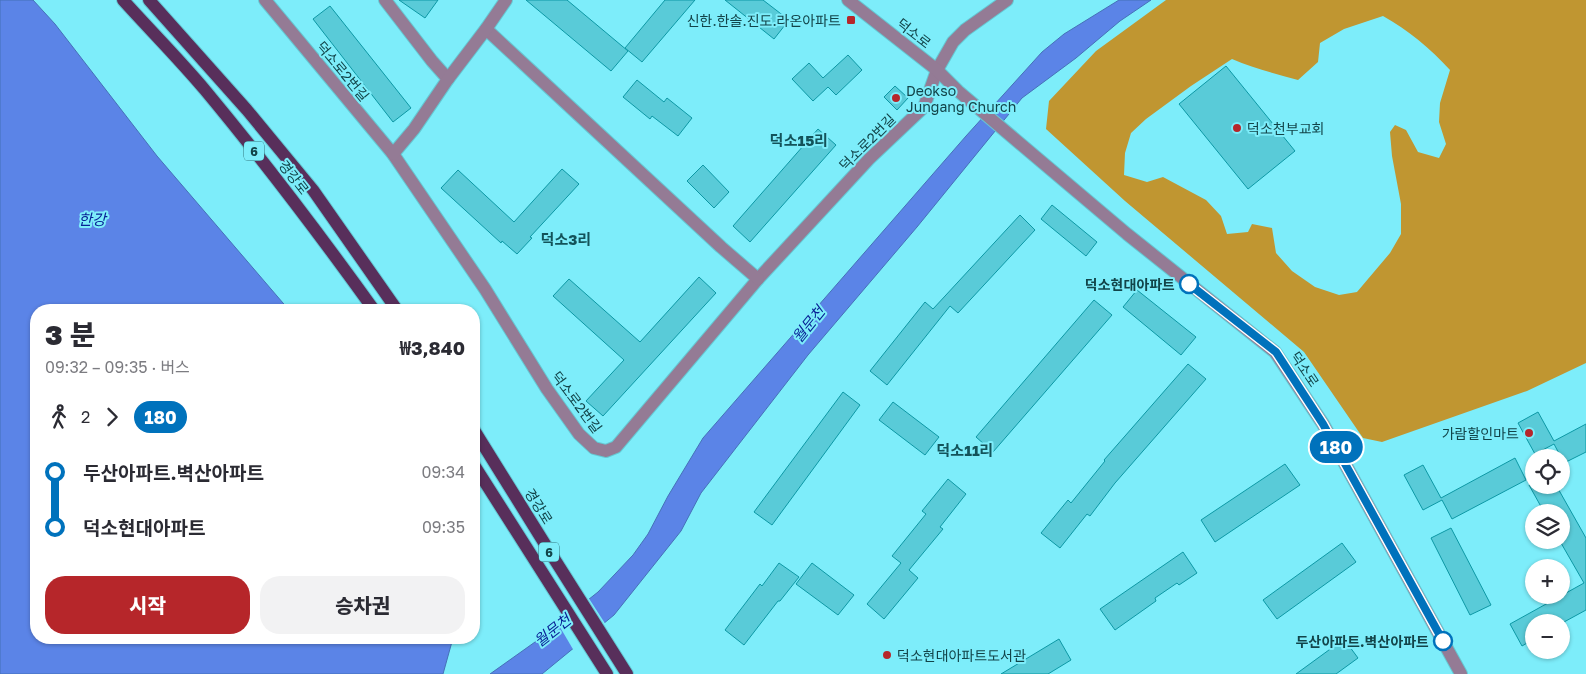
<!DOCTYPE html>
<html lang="ko">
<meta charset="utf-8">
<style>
body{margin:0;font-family:"Golos Text","Noto Sans KR",sans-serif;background:#f2f2f3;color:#2b2b33;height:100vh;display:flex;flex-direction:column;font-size:19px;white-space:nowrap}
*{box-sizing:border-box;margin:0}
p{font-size:16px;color:#7c7c81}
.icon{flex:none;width:28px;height:28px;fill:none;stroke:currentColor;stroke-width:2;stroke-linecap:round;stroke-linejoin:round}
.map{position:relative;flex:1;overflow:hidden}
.side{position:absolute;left:30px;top:304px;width:450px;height:340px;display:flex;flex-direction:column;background:#fff;border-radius:20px;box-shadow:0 1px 4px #0004}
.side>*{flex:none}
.badge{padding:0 10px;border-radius:16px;font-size:18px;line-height:32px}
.fabs{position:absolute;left:1525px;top:449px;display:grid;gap:10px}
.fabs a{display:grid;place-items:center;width:45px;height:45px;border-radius:50%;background:#fff;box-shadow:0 1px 4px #0004;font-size:25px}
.map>.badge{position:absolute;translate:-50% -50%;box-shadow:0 0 0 2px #fff}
.legs{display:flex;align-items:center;gap:8px;height:55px;padding:0 15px;font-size:16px}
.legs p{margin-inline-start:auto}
.head{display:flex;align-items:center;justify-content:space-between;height:85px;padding:0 15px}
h1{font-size:28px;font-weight:800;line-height:38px}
.primary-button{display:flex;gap:10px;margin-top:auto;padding:10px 15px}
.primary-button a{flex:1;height:58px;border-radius:20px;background:#b6262a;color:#fff;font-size:20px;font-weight:800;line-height:58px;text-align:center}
.primary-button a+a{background:#f2f2f3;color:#2b2b33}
ul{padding:0 15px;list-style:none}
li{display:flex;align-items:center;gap:18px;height:55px;font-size:19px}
li i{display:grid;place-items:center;width:8px;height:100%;margin:0 6px;background:currentColor}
li i::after{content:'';width:12px;height:12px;margin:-6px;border:4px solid;border-radius:50%;background:#fff}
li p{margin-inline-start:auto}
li:first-child i{background:linear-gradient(#0000 50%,currentColor 0)}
li:last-child i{background:linear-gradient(currentColor 50%,#0000 0)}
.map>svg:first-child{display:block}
.forest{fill:#c09631;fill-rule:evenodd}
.water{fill:#5b84e7;stroke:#4571b8}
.pier{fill:#7dedfa}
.building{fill:#59cbd8;stroke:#0d98a5}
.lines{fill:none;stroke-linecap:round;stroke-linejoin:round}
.minor-casing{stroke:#65c8d3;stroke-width:14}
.major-casing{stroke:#65c8d3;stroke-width:14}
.minor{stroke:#947b95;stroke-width:12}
.major{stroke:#582f5b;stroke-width:12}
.line-1-casing{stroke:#fff;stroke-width:11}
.line-1{stroke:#0072bc;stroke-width:8}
.poi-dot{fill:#b6262a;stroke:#7dedfa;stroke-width:2}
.stop-1-dot{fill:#fff;stroke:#0072bc;stroke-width:2.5}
.labels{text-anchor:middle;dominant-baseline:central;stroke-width:4;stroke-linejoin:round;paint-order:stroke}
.shield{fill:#7dedfa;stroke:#32777e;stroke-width:1}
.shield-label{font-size:12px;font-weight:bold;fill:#124449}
.poi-label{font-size:14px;fill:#124449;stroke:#7dedfa;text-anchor:start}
.street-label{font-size:14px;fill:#124449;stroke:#7dedfa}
.stop-label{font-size:14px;font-weight:bold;fill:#124449;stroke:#7dedfa;text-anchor:end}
.neighbourhood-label{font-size:15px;font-weight:bold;fill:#13535a;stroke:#7dedfa}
.water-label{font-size:15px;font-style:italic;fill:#082296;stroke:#7dedfa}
</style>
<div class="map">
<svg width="1586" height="674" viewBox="0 0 1586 674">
<rect width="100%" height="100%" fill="#7dedfa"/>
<path class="forest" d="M 1166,0 L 1586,0 L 1586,363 L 1527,391 L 1382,442 L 1363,438 L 1304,352 L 1125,201 L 1046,129 L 1049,101 L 1096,51 ZM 1383,16 C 1408,30 1430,48 1450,70 L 1440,103 L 1439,122 L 1446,144 L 1439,158 L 1418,152 L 1406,130 L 1395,125 L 1390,132 L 1392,156 L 1401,204 L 1401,234 L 1390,253 L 1357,292 L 1339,295 L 1315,287 L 1292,271 L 1276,253 L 1272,228 L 1252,224 L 1248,232 L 1227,234 L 1221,216 L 1206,200 L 1163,177 L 1147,182 L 1124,175 L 1125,153 L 1131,133 L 1146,119 L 1191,86 L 1232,59 C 1253,68 1276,74 1298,80 L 1318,62 L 1320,43 L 1344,29 Z"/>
<g class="water">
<path d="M 0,0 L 33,0 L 55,24 L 157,156 L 289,310 L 36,310 L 36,638 L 453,638 L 443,674 L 0,674 Z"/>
<path d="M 1119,0 L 1151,0 L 1120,21 L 1076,58 L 1022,98 L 917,227 L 808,355 L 701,493 L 681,531 L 614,615 L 542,674 L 490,674 L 535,642 L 598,592 L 633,555 L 648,534 L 668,496 L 703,438 L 966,136 L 1042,52 L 1064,34 Z"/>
</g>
<path class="pier" d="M 588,597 L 606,625 L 574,651 L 557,622 Z"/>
<g class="building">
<path d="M 399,0 L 438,0 L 425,18 Z"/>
<path d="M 526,0 L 567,0 L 628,51 L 611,71 Z"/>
<path d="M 665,0 L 695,0 L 642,62 L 625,48 Z"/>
<path d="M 725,0 L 763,0 L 789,20 L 774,39 Z"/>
<path d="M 330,6 L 411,108 L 393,122 L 313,19 Z"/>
<path d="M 848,55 L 862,70 L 836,95 L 828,87 L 813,101 L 792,79 L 809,63 L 823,78 Z"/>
<path d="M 1226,66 L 1295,151 L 1248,189 L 1179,104 Z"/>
<path d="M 637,80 L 664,102 L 667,98 L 692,118 L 678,136 L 652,116 L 650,119 L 623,97 Z"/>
<path d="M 895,86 L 908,98 L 897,110 L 884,97 Z"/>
<path d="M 818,129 L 836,145 L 750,242 L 733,226 Z"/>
<path d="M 703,165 L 729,192 L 714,208 L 687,181 Z"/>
<path d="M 562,169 L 579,184 L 530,237 L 532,238 L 517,254 L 502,241 L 501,243 L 441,188 L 458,170 L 514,222 Z"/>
<path d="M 1052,205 L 1097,242 L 1086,256 L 1041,219 Z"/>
<path d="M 1020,215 L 1035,230 L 958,313 L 950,306 L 887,385 L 870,371 L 925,302 L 933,309 Z"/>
<path d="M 699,277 L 716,293 L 603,416 L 586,401 L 624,360 L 553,296 L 569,279 L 640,342 Z"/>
<path d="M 1137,290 L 1196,337 L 1181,355 L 1123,307 Z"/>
<path d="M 1094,300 L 1112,315 L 993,452 L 976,437 Z"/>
<path d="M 1188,364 L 1206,379 L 1115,483 L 1090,516 L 1087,514 L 1060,548 L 1041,533 L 1068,500 L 1071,503 L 1105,461 L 1104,460 Z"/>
<path d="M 843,392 L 860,405 L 772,525 L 754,512 Z"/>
<path d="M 893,402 L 939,437 L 925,455 L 879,420 Z"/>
<path d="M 1538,412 L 1554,441 L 1586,424 L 1586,452 L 1564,463 L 1554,444 L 1535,454 L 1518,423 Z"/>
<path d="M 1515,458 L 1526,480 L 1452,519 L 1442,500 L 1423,510 L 1404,475 L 1423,465 L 1441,498 Z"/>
<path d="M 1285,464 L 1300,485 L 1215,542 L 1201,520 Z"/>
<path d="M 948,479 L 966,494 L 940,527 L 943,529 L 909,570 L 918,578 L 884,619 L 867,604 L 901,563 L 892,556 L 926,514 L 922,511 Z"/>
<path d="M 1529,485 L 1556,485 L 1586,538 L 1586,610 L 1564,622 L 1534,622 L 1534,639 L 1522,646 L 1510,624 L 1584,583 L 1561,543 L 1561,512 L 1544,512 Z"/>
<path d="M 1451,528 L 1491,605 L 1470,615 L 1431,538 Z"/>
<path d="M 1342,543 L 1356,562 L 1277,619 L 1263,600 Z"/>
<path d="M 1183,552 L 1197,573 L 1179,585 L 1177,583 L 1155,598 L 1156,601 L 1115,630 L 1100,609 Z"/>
<path d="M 779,563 L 799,577 L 780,601 L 778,601 L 744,645 L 725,630 L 760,584 L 762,586 Z"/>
<path d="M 812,563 L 854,595 L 838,615 L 796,584 Z"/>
<path d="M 1059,639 L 1071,660 L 1048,674 L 1001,674 Z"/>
<path d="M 1344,639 L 1358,658 L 1336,674 L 1296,674 Z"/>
</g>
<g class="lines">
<g class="minor-casing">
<g id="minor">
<path d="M 265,0 L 393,154 L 485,289 L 547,389 L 579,434 L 594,448 L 606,451 L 616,447 L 758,279 L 869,159 L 924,107 L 937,70 L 953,42 L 965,30 L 1007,0"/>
<path d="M 385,0 L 432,61 L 448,79"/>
<path d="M 848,0 L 937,70 L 958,91 L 1127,234 L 1275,352 L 1323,424 L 1461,674"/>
<path d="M 486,29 L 721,247 L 758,279"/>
<path d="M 393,154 L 414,129 L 448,79 L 486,29 L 506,0"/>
</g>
</g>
<g class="major-casing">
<g id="major">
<path d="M 123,0 C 150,30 179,59 205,90 C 264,161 320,235 374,310"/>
<path d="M 149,0 L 247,110 L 313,190 L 397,310"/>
<path d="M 474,430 L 548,549 L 627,674"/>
<path d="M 474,465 L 607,674"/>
</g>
</g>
<use href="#minor" class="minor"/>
<use href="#major" class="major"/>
</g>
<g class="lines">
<g class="line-1-casing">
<path id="line-1" d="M 1189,284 L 1276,352 L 1323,424 L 1443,641"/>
</g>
<use href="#line-1" class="line-1"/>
</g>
<g class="poi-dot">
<rect x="846" y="15" width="10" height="10" rx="2.5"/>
<circle cx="896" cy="98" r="5"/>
<circle cx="1237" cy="128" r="5"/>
<circle cx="1529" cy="433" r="5"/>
<circle cx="887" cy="655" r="5"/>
</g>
<g class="stop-1-dot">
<circle cx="1189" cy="284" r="9"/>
<circle cx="1443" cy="641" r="9"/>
</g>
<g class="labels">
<g class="shield">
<rect x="244" y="141.5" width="20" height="19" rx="4"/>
<rect x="539" y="542.5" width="20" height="19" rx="4"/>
</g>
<g class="shield-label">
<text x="254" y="151">6</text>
<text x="549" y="552">6</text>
</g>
<g class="poi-label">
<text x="841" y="20" text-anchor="end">신한.한솔.진도.라온아파트</text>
<text x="906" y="90">Deokso<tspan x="906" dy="16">Jungang Church</tspan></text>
<text x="1247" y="128">덕소천부교회</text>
<text x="1519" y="433" text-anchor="end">가람할인마트</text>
<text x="897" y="655">덕소현대아파트도서관</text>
</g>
<g class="street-label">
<text transform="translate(914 33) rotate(38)">덕소로</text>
<text transform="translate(343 71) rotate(50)">덕소로2번길</text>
<text transform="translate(867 142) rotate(-45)">덕소로2번길</text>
<text transform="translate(294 177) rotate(52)">경강로</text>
<text transform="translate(1305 369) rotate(56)">덕소로</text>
<text transform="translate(577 402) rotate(53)">덕소로2번길</text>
<text transform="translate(539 506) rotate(58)">경강로</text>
</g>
<g class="stop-label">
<text x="1175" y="284">덕소현대아파트</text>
<text x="1429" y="641">두산아파트.벽산아파트</text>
</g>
<g class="neighbourhood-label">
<text x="799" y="140">덕소15리</text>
<text x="566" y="239">덕소3리</text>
<text x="965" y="450">덕소11리</text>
</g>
<g class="water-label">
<text x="92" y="219">한강</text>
<text transform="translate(808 324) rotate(-51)">월문천</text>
<text transform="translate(552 630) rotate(-38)">월문천</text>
</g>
</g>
</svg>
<div class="fabs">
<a><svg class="icon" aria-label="locate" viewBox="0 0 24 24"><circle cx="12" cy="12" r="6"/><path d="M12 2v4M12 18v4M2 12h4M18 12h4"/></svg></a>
<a><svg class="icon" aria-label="layers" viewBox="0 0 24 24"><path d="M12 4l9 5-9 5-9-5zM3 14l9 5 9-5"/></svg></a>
<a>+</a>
<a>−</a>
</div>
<b class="badge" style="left:1336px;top:447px;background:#0072bc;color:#fff">180</b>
<section class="side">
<div class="head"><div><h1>3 분</h1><p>09:32 – 09:35 · 버스</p></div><b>₩3,840</b></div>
<div class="legs"><svg class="icon" aria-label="walk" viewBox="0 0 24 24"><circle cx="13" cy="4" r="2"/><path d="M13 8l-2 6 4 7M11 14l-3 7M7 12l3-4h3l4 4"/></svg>2<svg class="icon" aria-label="forward" viewBox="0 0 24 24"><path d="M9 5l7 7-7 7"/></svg><b class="badge" style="background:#0072bc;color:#fff">180</b></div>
<ul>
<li><i style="color:#0072bc"></i><b>두산아파트.벽산아파트</b><p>09:34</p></li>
<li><i style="color:#0072bc"></i><b>덕소현대아파트</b><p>09:35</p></li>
</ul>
<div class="primary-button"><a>시작</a><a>승차권</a></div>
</section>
</div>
